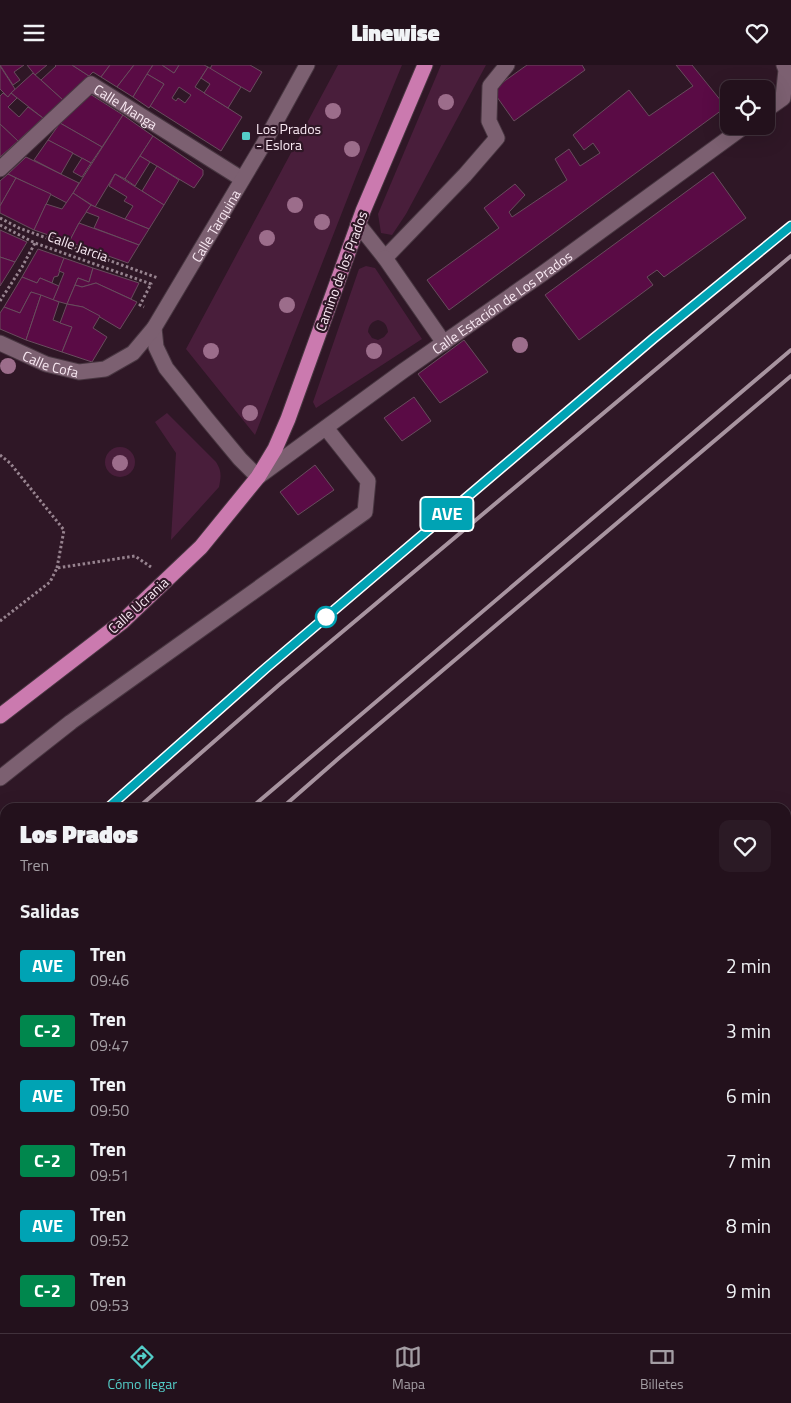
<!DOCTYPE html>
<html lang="es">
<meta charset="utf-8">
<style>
body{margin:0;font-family:"Titillium Web",sans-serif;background:#2b1a25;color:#f1f3f6;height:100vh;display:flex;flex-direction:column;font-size:19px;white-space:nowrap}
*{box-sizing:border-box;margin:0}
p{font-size:16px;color:#a39da3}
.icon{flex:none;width:28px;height:28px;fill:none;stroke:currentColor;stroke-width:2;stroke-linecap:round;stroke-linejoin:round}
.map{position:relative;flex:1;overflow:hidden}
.details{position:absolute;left:0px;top:738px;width:791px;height:531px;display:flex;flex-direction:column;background:#23111c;border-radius:15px 15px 0 0;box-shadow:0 5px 20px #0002,0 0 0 1px #40313b}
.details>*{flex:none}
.badge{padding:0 10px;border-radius:4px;font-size:18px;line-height:32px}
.buttons{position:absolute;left:720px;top:15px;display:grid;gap:10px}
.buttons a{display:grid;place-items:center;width:55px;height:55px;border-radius:10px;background:#23111c;box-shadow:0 5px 20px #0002,0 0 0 1px #40313b;font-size:25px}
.map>.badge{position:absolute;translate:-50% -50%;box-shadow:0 0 0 2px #fff}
h2{padding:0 20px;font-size:19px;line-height:45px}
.round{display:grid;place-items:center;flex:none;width:52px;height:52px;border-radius:10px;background:#2b1a25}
.overview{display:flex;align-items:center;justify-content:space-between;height:85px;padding:0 20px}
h1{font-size:24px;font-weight:800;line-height:38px}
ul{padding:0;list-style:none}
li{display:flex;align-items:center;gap:15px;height:65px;padding:0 20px}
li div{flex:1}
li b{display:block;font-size:19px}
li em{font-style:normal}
li .badge{min-width:55px;font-weight:700;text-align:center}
header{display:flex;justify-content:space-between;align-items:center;height:65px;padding:0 20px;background:#23111c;font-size:22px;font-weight:800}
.dock{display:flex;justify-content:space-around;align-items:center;height:70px;border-top:1px solid #40313b;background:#23111c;font-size:14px;color:#a39da3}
.dock a{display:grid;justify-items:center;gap:2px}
.dock .on{color:#54cdc8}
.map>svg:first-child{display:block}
.green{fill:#491e3b;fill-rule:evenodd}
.building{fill:#5a0b45;stroke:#684c5d;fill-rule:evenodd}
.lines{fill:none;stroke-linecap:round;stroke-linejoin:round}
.minor-casing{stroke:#483641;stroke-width:17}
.major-casing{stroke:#483641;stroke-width:17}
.path{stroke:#97838f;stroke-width:3;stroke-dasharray:2.5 2.5;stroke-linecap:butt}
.minor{stroke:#7c6071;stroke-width:15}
.major{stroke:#cb7aaf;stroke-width:15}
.rail{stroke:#a894a0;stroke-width:4}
.tree{fill:#9c6d8b}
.line-casing{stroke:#fff;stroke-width:11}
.line{stroke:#00a3b4;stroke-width:8}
.poi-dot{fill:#54cdc8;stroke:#2f1726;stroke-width:2}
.stop-dot{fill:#fff;stroke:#00a3b4;stroke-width:2.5}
.labels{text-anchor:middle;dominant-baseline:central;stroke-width:4.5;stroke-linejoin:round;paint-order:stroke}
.street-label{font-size:14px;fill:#f9e9f3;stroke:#2f1726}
.poi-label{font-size:14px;fill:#f9e9f3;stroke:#2f1726;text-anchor:start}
</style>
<header><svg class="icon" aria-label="menu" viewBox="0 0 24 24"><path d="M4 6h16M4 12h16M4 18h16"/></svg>Linewise<svg class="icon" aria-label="heart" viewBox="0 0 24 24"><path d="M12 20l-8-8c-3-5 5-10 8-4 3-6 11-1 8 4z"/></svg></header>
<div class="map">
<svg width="791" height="1268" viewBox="0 0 791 1268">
<rect width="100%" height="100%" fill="#2f1726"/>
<g class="green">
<path d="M 338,0 L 402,0 L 357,109 L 255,370 L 186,284 Z"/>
<path d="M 441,0 L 486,0 L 406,149 L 392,170 L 381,168 L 378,149 Z"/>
<path d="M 366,201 L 375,203 L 422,274 L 316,343 L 313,337 L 359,204 ZM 378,255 C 385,257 387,260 388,267 L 384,272 L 378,275 L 372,273 L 368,267 C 369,260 371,257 378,255 Z"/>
<path d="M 167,348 L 216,397 C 222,406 221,412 219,422 L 171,475 L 176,388 L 155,357 Z"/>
<circle cx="120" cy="397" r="15"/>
</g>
<g class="building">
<path d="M 0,0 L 24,0 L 14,7 L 20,15 L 13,20 Z"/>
<path d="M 27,0 L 47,0 L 35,10 Z"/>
<path d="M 55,0 L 72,0 L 89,11 L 63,35 L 41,15 L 56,1 Z"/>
<path d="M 72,0 L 110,0 L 101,12 L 93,7 L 89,11 Z"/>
<path d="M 110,0 L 134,0 L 117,22 L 101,12 Z"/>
<path d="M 134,0 L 153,0 L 133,32 L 117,22 Z"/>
<path d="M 153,0 L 162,0 L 174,8 L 179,0 L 204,0 L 208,2 L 195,22 L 242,52 L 221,86 L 150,41 L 164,19 L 147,9 ZM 179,22 L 191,30 L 185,38 L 178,33 L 176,36 L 172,33 Z"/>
<path d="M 162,0 L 179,0 L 174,8 Z"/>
<path d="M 212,0 L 250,0 L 262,7 L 250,27 L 210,4 Z"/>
<path d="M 527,0 L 582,0 L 585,5 L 514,56 L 492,25 Z"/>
<path d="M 676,0 L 692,0 L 726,42 L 449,245 L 427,215 L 499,163 L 484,143 L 515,119 L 525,130 L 509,147 L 512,152 L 567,115 L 555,94 L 569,84 L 580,101 L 600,88 L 593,78 L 584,85 L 573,70 L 629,25 L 649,51 L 693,21 Z"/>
<path d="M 0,1 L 15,24 L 8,32 L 0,24 Z"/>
<path d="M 208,2 L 241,22 L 228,43 L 204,28 L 210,19 L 201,13 Z"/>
<path d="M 33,8 L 63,35 L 43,53 L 11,28 Z"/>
<path d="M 147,9 L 164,19 L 149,43 L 133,32 Z"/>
<path d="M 3,28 L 8,32 L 11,28 L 17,33 L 8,42 L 19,52 L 28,42 L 43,53 L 18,76 L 0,59 L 0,31 Z"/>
<path d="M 90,29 L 123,50 L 102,82 L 60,58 Z"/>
<path d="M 123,50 L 153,71 L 125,114 L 115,109 L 95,142 L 73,128 Z"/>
<path d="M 60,58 L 102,82 L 91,98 L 48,75 Z"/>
<path d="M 0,59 L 18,76 L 0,92 Z"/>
<path d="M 153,71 L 203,105 L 203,110 L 194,123 L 140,91 Z"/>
<path d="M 48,75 L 73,88 L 61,109 L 34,95 Z"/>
<path d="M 140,91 L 150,97 L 135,121 L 125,114 Z"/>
<path d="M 26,92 L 79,118 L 67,138 L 46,127 L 8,109 Z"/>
<path d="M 82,93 L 91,98 L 82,112 L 73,107 Z"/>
<path d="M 157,101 L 179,115 L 164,140 L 142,126 Z"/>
<path d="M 713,107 L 746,153 L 664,212 L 657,205 L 647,212 L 653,220 L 579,275 L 545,230 Z"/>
<path d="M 8,109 L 16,113 L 0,141 L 0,116 Z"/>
<path d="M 115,109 L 164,140 L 149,164 L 125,154 L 133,141 L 124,136 L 127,132 L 109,121 Z"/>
<path d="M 16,113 L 51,129 L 34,165 L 0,148 L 0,141 Z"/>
<path d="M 73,128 L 91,140 L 79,158 L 69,177 L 34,165 L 46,139 L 62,144 Z"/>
<path d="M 91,140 L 149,164 L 139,180 L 94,163 L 99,152 L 86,147 Z"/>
<path d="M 79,158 L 112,170 L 139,180 L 128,198 L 69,177 Z"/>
<path d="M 0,165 L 27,177 L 15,197 L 0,192 Z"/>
<path d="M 38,184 L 64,193 L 58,211 L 54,212 L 52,218 L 40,213 L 37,218 L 22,212 Z"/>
<path d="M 0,192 L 15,197 L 0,221 Z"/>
<path d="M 64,193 L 93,203 L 89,217 L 78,213 L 67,239 L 53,235 L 64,208 L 59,206 Z"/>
<path d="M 93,203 L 139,218 L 131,234 L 96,218 L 82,222 L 75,220 L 78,213 L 89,217 Z"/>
<path d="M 22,212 L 37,218 L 40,213 L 59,221 L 53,235 L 31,227 L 20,248 L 4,242 Z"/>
<path d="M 96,218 L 137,237 L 120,264 L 83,242 L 67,239 L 75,220 L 82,222 Z"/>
<path d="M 31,227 L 41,230 L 26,275 L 0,264 L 0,248 L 4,242 L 20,248 Z"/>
<path d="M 41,230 L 59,237 L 53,255 L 72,262 L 62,287 L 26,275 Z"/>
<path d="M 67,239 L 83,242 L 100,251 L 93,263 L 107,272 L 92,297 L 62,287 L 72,262 L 60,258 Z"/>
<path d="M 464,275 L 488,307 L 440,338 L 418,309 Z"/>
<path d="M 414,332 L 431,356 L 402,376 L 384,353 Z"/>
<path d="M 315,400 L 334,425 L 298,450 L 280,427 Z"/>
<path d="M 791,891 L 791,1001 L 786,1004 L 786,895 Z"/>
</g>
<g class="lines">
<g class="minor-casing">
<g id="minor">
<path d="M 766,45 L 783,33 L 786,5 L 784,0"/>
<path id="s1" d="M 0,104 L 91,19 L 242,114"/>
<path d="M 358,159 L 385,193 L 465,110 L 497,73 L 489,56 L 490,21 L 507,0"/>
<path d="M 385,193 L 444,278"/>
<path id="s2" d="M 154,263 L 156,282 L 166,303 L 206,353 L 240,394 L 258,412 L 403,306 L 542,209 L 745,61"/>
<path id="s3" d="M 0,278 L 46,299 L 79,307 L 105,304 L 133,288 L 154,263 L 263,80 L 307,0"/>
<path d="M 0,713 L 71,657 L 365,447 L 368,416 L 326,363"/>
<path d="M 786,1090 L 791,1087"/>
<path d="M 786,1241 L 791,1239"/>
<path d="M 478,1264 L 481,1268"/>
<path d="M 517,1268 L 524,1264"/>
<path d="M 741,1268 L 748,1264"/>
</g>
</g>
<g class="major-casing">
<path id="major" d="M 0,651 L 122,557 L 201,482 L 258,412 L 275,384 L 288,354 L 363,146 L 425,0"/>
</g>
<g class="path">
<path d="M 0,153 L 19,163 L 158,213"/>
<path d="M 0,160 L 35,178 L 151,219 L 140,240 L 144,242"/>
<path d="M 0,236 L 22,202 L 35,178"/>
<path d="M 0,390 L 10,398 L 64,465 L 57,503"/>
<path d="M 0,556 L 50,517 L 57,503 L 135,491 L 151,502"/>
</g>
<use href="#minor" class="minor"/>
<use href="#major" class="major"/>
<g class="rail">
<path d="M 109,742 L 266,603 L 669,261 L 791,161"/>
<path d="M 139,742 L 280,619 L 791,191"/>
<path d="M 252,742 L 791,285"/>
<path d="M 283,742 L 339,693 L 791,311"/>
<path d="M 0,846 L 5,841"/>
<path d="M 0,876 L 5,871"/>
<path d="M 0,974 L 5,969"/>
<path d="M 0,1002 L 5,997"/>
</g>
</g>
<g class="tree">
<circle cx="446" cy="37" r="8"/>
<circle cx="333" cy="46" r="8"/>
<circle cx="352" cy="84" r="8"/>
<circle cx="295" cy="140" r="8"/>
<circle cx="322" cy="157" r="8"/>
<circle cx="267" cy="173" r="8"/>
<circle cx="287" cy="240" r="8"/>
<circle cx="520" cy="280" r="8"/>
<circle cx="211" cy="286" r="8"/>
<circle cx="374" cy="286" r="8"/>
<circle cx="8" cy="301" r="8"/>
<circle cx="250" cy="348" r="8"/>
<circle cx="120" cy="398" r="8"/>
</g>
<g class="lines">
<g class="line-casing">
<path id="line" d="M 109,742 L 266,603 L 654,273 L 791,161"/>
</g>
<use href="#line" class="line"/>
</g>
<rect class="poi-dot" x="241" y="66" width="10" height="10" rx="2.5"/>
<circle class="stop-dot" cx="326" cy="552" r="10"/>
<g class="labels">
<g class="street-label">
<text stroke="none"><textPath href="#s1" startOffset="166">Calle Manga</textPath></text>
<text stroke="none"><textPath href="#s3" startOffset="295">Calle Tarquina</textPath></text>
<text transform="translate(78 181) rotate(20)">Calle Jarcia</text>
<text transform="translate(341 206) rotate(-70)">Camino de los Prados</text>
<text stroke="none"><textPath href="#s2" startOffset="485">Calle Estación de Los Prados</textPath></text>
<text stroke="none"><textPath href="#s3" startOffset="55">Calle Cofa</textPath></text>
<text transform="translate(138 540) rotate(-42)">Calle Ucrania</text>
</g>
<g class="poi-label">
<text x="256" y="63">Los Prados<tspan x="256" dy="16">- Eslora</tspan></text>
</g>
</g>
</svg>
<div class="buttons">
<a><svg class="icon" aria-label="locate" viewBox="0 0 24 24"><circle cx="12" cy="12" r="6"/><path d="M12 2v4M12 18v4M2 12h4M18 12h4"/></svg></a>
</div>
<b class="badge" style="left:447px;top:449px;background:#00a3b4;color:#fff">AVE</b>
<section class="details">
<div class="overview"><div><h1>Los Prados</h1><p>Tren</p></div><a class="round"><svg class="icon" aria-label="heart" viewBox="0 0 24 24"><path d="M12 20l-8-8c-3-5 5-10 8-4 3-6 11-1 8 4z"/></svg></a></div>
<h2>Salidas</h2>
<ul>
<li><span class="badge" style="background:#00a3b4;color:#fff">AVE</span><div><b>Tren</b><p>09:46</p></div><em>2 min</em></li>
<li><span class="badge" style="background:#00874d;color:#fff">C-2</span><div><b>Tren</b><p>09:47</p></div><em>3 min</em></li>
<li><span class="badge" style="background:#00a3b4;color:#fff">AVE</span><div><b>Tren</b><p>09:50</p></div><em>6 min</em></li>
<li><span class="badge" style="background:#00874d;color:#fff">C-2</span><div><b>Tren</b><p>09:51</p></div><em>7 min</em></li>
<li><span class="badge" style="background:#00a3b4;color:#fff">AVE</span><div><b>Tren</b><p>09:52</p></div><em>8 min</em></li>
<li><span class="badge" style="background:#00874d;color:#fff">C-2</span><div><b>Tren</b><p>09:53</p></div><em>9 min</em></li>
</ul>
</section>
</div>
<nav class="dock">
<a class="on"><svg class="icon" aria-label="directions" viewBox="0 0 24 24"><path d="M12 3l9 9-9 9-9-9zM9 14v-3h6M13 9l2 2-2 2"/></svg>Cómo llegar</a>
<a><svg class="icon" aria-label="map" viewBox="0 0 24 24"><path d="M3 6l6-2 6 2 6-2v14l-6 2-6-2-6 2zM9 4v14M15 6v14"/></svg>Mapa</a>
<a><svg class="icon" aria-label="tickets" viewBox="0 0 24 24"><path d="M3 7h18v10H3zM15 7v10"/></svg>Billetes</a>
</nav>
